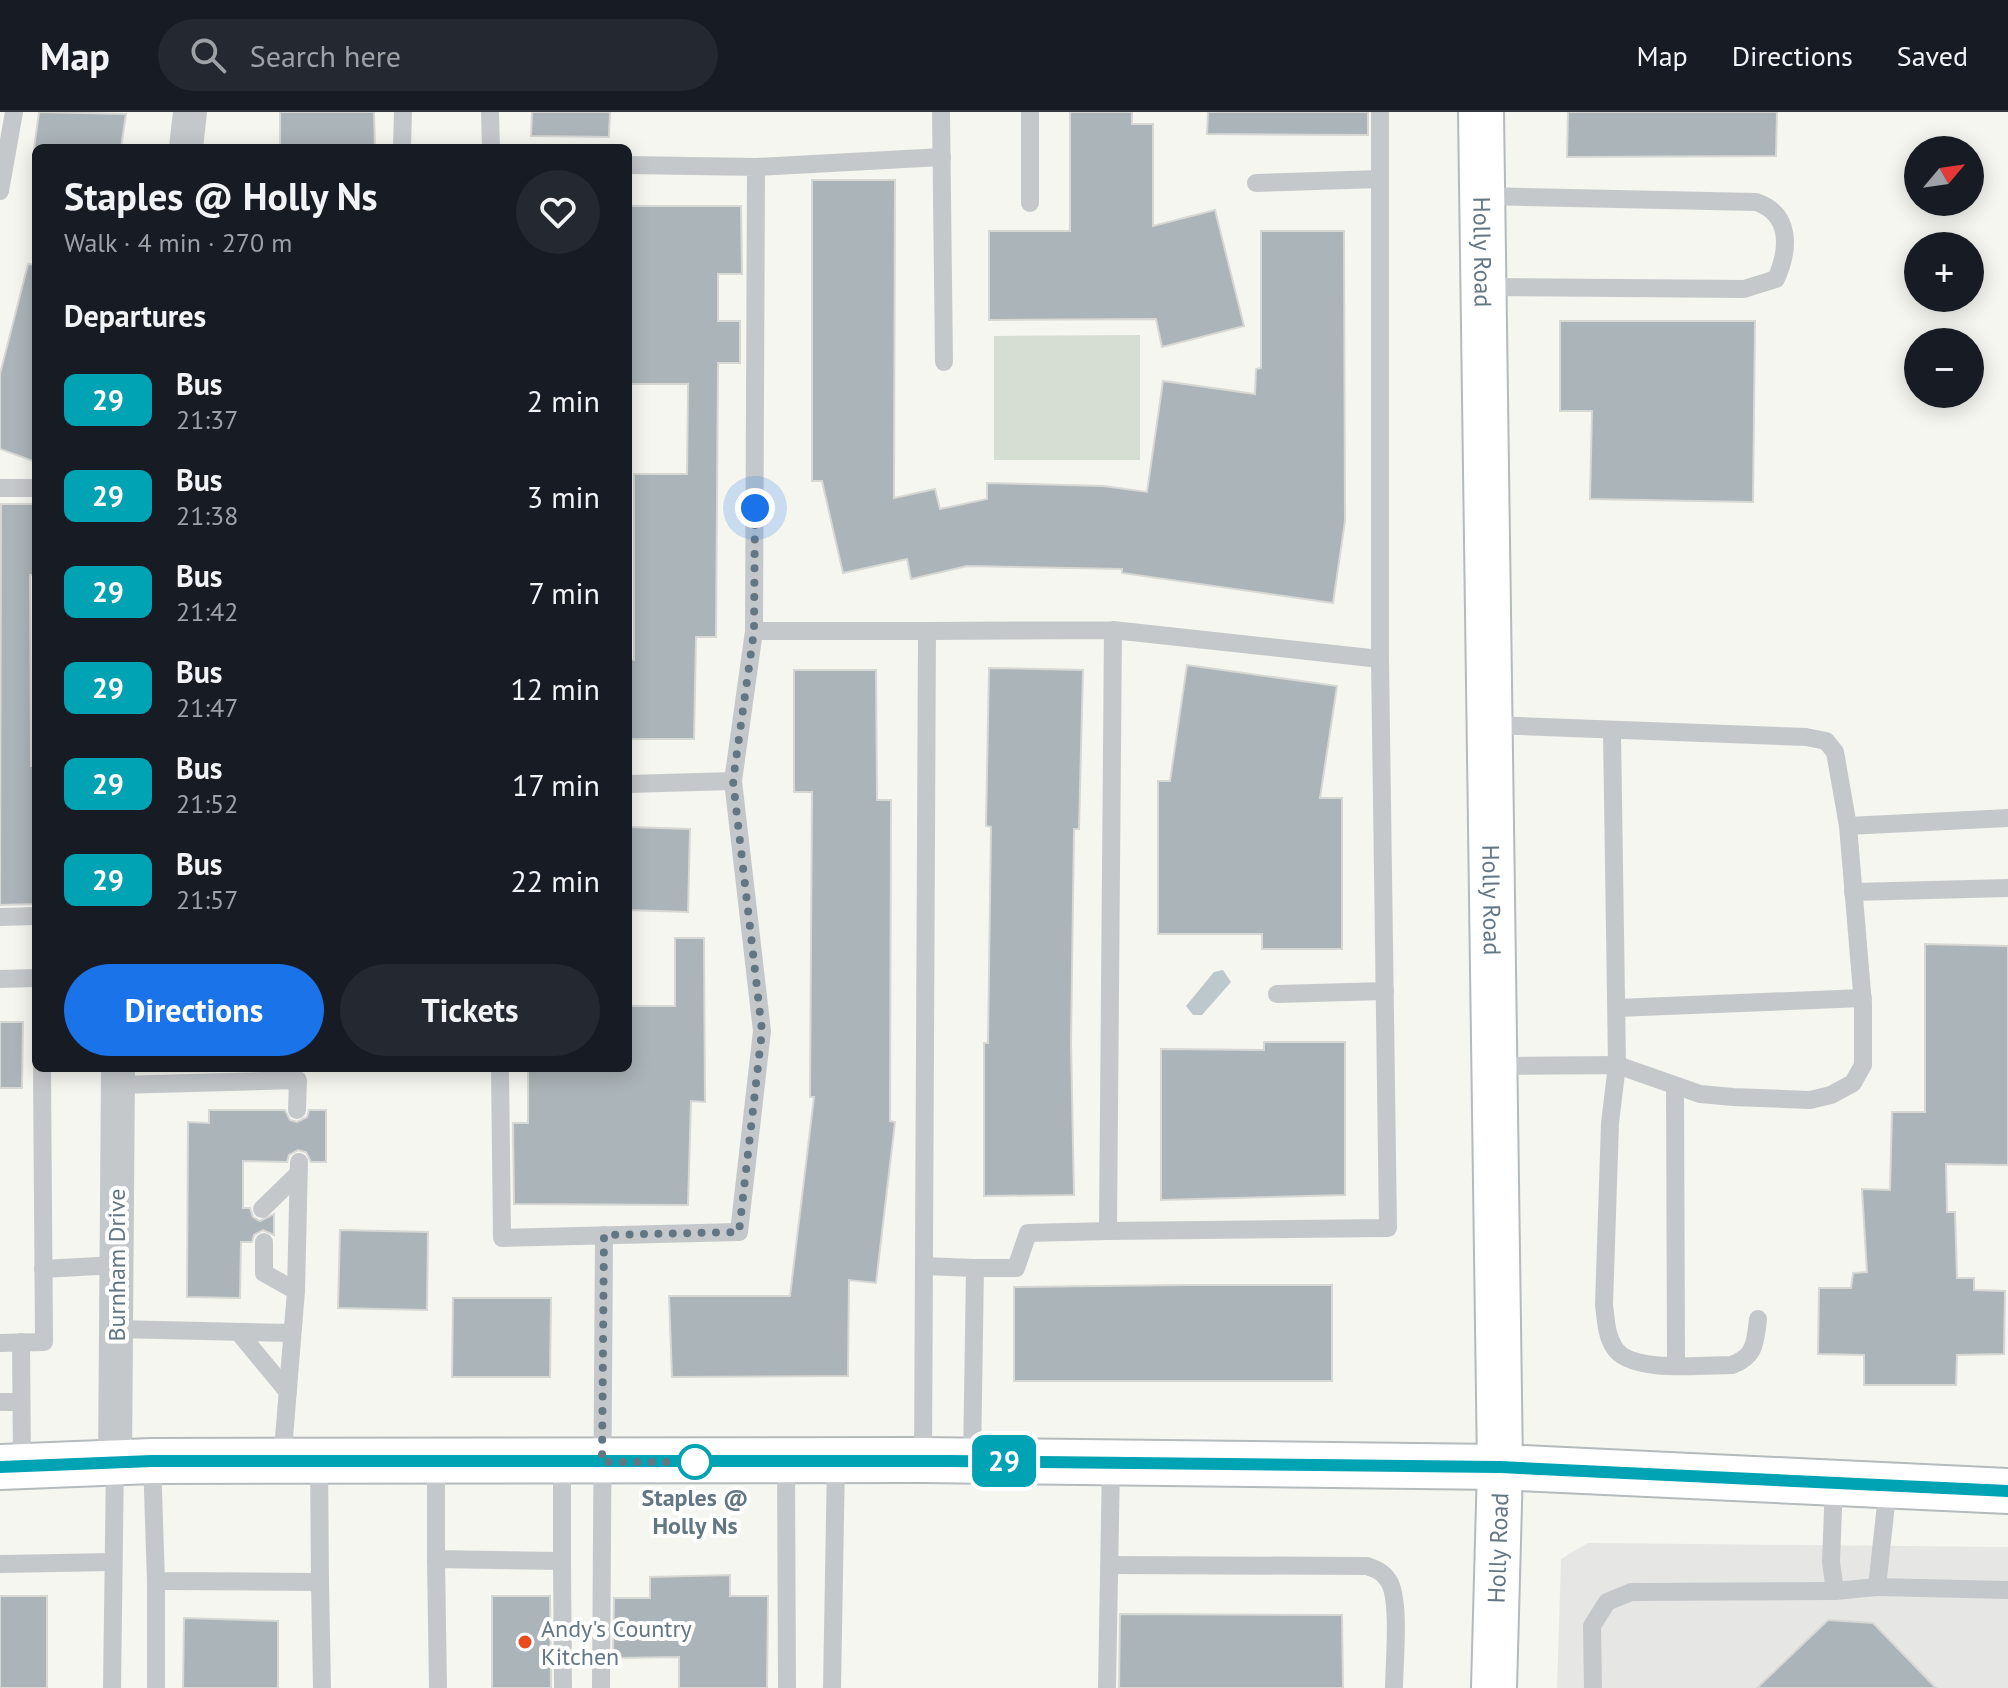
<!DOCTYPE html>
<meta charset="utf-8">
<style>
body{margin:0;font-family:"PT Sans",sans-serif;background:#242831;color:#f1f3f6;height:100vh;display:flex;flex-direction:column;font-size:30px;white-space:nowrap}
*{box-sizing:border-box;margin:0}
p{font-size:26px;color:#9ea1a6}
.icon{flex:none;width:44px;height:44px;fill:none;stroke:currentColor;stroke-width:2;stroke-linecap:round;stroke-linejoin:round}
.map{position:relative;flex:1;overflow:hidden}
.side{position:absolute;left:32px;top:32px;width:600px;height:928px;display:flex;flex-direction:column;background:#171b24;border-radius:12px;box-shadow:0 4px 20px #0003}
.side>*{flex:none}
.badge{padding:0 16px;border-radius:12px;font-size:28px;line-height:52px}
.needle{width:52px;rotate:61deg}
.tools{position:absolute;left:1904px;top:24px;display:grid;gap:16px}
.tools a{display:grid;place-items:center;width:80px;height:80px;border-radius:50%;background:#171b24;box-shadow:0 4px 20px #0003;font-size:40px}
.you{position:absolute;width:40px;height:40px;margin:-20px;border:6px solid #fff;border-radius:50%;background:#1a73e8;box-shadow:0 0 0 12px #1a73e833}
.map>.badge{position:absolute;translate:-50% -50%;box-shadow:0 0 0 4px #fff}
h2{padding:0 32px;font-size:30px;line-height:72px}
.round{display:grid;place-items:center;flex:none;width:84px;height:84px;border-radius:42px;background:#242831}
.overview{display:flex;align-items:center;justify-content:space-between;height:136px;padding:0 32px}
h1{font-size:38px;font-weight:700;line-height:60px}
.button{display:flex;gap:16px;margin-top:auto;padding:16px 32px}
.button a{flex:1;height:92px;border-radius:48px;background:#1a73e8;color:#fff;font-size:32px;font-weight:700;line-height:92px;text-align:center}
.button a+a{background:#242831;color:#f1f3f6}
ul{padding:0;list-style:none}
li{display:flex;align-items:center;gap:24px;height:96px;padding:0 32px}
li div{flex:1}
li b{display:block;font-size:30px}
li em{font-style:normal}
li .badge{min-width:88px;font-weight:700;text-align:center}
header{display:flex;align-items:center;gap:48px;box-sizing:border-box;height:112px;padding:0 40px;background:#171b24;border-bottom:2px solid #363941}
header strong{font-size:38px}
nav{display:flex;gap:44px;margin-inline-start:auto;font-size:28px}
.search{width:560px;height:72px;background:#242831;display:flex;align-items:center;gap:20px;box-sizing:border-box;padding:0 28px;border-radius:44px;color:#9ea1a6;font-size:30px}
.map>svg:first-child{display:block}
.built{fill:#e6e7e5}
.green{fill:#d6ddd2}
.water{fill:#bcc8cc}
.building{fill:#abb4b8;stroke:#d7d7d4;stroke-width:2}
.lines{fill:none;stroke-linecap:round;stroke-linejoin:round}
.secondary-casing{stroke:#b4babe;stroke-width:48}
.primary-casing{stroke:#b5babd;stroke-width:48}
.service{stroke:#c5c8cb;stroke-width:18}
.minor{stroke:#c5c8cb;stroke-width:34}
.secondary{stroke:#fff;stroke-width:44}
.primary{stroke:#fff;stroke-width:44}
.line-casing{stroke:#fff;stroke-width:18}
.line{stroke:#00a3b4;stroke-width:12}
.walk{stroke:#637684;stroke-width:8;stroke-dasharray:0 14.4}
.stop-dot{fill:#fff;stroke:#00a3b4;stroke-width:4}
.poi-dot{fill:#ea4b1d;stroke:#fff;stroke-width:3}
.labels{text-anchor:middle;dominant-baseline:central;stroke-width:8;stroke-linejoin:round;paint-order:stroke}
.street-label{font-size:24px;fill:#637684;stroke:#fff}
.stop-label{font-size:24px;font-weight:bold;fill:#637684;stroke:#fff}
.poi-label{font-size:24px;fill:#637684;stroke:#fff;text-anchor:start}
</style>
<header>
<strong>Map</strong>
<div class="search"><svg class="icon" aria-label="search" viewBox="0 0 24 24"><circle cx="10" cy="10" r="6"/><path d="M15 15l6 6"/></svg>Search here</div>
<nav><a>Map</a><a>Directions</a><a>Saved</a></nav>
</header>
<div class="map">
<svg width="2008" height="1576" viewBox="0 0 2008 1576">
<rect width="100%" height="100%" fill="#f6f6f1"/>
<path class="built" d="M 1588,1431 L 2008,1435 L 2008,1576 L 1557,1576 L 1561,1447 Z"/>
<path class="green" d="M 1140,223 L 1140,348 L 994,348 L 994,224 Z"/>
<path class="water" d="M 1223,858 L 1231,870 L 1202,903 L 1193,903 L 1186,894 L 1214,860 Z"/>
<g class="building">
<path d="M 39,0 L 126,2 L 121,36 L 34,36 Z"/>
<path d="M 280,0 L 374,0 L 375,36 L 280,36 Z"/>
<path d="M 532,0 L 610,0 L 609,25 L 531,24 Z"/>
<path d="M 1070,0 L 1132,0 L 1132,12 L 1153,12 L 1153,114 L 1215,98 L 1244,214 L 1162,235 L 1156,207 L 989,208 L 989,119 L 1070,119 Z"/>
<path d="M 1208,0 L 1368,0 L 1368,23 L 1207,22 Z"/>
<path d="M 1568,0 L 1777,0 L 1776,44 L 1567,45 Z"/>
<path d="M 812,68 L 895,68 L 894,386 L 935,377 L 940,397 L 987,387 L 987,371 L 1103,374 L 1147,380 L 1163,269 L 1255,282 L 1256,257 L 1261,256 L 1261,119 L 1344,119 L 1345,409 L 1333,491 L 1122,461 L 1122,457 L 967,454 L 911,467 L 907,447 L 843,461 L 822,369 L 812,369 Z"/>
<path d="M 628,94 L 741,94 L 742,162 L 718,162 L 718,209 L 740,209 L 740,251 L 718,251 L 716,525 L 696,525 L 694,627 L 628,627 L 628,548 L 634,548 L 634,362 L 687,362 L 688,272 L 628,272 Z"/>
<path d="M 28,152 L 36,153 L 36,350 L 0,337 L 0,262 Z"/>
<path d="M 1560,209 L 1755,209 L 1753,390 L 1590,387 L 1592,299 L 1560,299 Z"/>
<path d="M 1,392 L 36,392 L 36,463 L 30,463 L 31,654 L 36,654 L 36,792 L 0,793 Z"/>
<path d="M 1187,553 L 1337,574 L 1320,686 L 1342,686 L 1342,837 L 1262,837 L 1262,822 L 1158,822 L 1158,669 L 1170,669 Z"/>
<path d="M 989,556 L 1083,558 L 1079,717 L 1074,717 L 1071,931 L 1074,1083 L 984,1084 L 984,931 L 988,931 L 991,715 L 986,714 Z"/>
<path d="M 794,558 L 876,558 L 877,688 L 891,688 L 890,1009 L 895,1010 L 876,1171 L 849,1168 L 848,1264 L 672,1265 L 669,1184 L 790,1184 L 814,985 L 810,985 L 812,680 L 794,680 Z"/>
<path d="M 628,715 L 690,717 L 688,800 L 628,798 Z"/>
<path d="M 675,826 L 704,826 L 705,990 L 691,989 L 688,1093 L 514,1092 L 513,1011 L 528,1011 L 528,956 L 628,956 L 628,894 L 675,894 Z"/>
<path d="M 1925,832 L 2008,834 L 2008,1053 L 1946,1052 L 1947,1100 L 1955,1100 L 1957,1166 L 1974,1166 L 1974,1178 L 2005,1179 L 2004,1242 L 1957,1243 L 1956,1273 L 1864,1273 L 1864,1243 L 1818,1242 L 1819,1176 L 1851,1176 L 1853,1161 L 1867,1160 L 1862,1077 L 1890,1078 L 1892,1000 L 1925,1000 Z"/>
<path d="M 0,910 L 23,910 L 22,976 L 0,976 Z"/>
<path d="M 1264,930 L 1345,930 L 1345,1083 L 1161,1088 L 1161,937 L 1264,938 Z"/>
<path d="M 209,998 L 285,998 L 290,1008 L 297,1010 L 307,1005 L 309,998 L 326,998 L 326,1050 L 311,1050 L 306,1040 L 298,1038 L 289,1043 L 287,1050 L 243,1049 L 243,1096 L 250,1096 L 253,1105 L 260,1109 L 274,1102 L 274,1123 L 263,1118 L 254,1123 L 252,1130 L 241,1130 L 240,1186 L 187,1185 L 188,1010 L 209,1011 Z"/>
<path d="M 340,1118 L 428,1120 L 427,1198 L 338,1196 Z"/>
<path d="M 1185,1173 L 1332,1173 L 1332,1269 L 1014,1269 L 1014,1175 Z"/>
<path d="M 453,1186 L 551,1186 L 550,1265 L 452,1265 Z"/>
<path d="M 730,1463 L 730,1484 L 768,1484 L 767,1576 L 679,1576 L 679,1545 L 613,1546 L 614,1486 L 650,1486 L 650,1465 Z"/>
<rect x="0" y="1484" width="47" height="92"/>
<path d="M 492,1484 L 550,1484 L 551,1576 L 492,1576 Z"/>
<path d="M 1120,1502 L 1342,1503 L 1343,1576 L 1119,1576 Z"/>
<path d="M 184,1506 L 278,1509 L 278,1576 L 183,1576 Z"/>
<path d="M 1828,1508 L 1873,1511 L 1936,1576 L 1757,1576 Z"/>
</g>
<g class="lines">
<g class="secondary-casing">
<g id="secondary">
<path id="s1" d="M 1481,0 L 1500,1355 L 1494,1576"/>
</g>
</g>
<g class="primary-casing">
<path id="primary" d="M 0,1355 L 152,1349 L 923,1348 L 1500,1355 L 2008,1379"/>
</g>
<g class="service">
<path d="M 490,0 L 491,36"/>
<path d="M 941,0 L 944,250"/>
<path d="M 1030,0 L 1030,91"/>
<path d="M 402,36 L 403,0"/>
<path d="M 628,53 L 756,55 L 754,519 L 927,519 L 923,1348"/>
<path d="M 756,55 L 942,45"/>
<path d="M 1256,71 L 1380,67"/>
<path d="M 0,79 L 14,0"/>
<path d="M 1482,84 L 1756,90 C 1792,102 1789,138 1776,167 L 1744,177 L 1483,175"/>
<path d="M 0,376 L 36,376"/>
<path d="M 927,519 L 1113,518 L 1108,1119 L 1388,1116 L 1380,547 L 1113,518"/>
<path d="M 1380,547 L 1380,0"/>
<path d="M 1490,613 L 1806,625 L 1826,629 L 1835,640 L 1848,714 L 1863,892 L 1863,953 L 1853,971 L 1831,983 L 1810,988 L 1733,985 L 1700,982 L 1617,953 L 1495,954"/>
<path d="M 1612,620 L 1617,953 L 1610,1011 L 1604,1193 C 1606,1207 1606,1223 1614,1235 C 1629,1262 1704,1253 1732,1253 C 1756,1244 1755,1230 1758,1207"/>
<path d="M 628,672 L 733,669"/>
<path d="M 1848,714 L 2008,706"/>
<path d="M 1853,780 L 2008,776"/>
<path d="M 0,805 L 36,804"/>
<path d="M 0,867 L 36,866"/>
<path d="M 1277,882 L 1385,879"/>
<path d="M 1617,896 L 1863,886"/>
<path d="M 500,956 L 502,1126 L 739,1120 L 762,919 L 733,669 L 754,519"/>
<path d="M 118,973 L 298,968 L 297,998"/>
<path d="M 1675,974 L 1676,1253"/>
<path d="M 262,1097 L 298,1062"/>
<path d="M 264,1130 L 264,1161 L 296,1179"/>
<path d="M 924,1154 L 975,1156 L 972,1349"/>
<path d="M 975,1156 L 1016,1156 L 1028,1121 L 1108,1119"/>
<path d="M 43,1157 L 116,1153"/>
<path d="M 116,1217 L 292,1221"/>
<path d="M 240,1222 L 288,1280"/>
<path d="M 21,1230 L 22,1354"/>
<path d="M 0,1231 L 44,1230 L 42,956"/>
<path d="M 0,1290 L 21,1290"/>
<path d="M 152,1349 L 156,1469 L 320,1470 L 319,1350"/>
<path d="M 786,1349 L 787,1576"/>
<path d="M 282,1350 L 296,1179 L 299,1050"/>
<path d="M 436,1350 L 436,1447 L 562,1449 L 562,1350"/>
<path d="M 1834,1371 L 1831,1450 L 1835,1479 L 1877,1475 L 1888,1374"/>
<path d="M 436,1447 L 438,1576"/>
<path d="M 562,1449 L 563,1576"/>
<path d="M 0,1452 L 113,1450"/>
<path d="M 1110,1453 L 1367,1454 C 1376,1457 1383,1460 1388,1468 C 1401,1485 1394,1553 1394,1576"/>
<path d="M 156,1469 L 156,1576"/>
<path d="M 320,1470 L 322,1576"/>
<path d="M 1877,1475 L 2008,1478"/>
<path d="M 112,1576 L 115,1351"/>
<path d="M 601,1576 L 604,1123"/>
<path d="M 832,1576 L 836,1349"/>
<path d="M 1107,1576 L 1111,1351"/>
<path d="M 1593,1576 L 1592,1514 L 1607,1490 L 1631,1480 L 1835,1479"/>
</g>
<g class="minor">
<path d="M 186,36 L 190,0"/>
<path d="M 115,1349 L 118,956"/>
</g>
<use href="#secondary" class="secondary"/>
<use href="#primary" class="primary"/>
</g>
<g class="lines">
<g class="line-casing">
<path id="line" d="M 0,1355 L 152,1349 L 948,1349 L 1500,1355 L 2008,1379"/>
</g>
<use href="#line" class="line"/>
<path class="walk" d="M 695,1350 L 602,1350 L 604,1123 L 739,1120 L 762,919 L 733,669 L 754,519 L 755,396"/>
</g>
<circle class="stop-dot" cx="695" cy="1350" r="16"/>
<circle class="poi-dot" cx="525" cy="1530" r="8"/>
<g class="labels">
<g class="street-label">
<text stroke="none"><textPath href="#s1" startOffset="140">Holly Road</textPath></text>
<text stroke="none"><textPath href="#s1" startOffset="788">Holly Road</textPath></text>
<text transform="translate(116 1153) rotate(-90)">Burnham Drive</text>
<text transform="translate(1498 1436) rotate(-88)">Holly Road</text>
</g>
<g class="stop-label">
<text x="695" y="1385">Staples @<tspan x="695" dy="28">Holly Ns</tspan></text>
</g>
<g class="poi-label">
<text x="541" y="1516">Andy's Country<tspan x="541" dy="28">Kitchen</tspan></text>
</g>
</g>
</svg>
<div class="tools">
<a><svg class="needle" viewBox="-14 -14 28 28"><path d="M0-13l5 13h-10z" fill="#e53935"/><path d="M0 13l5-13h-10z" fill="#9ea1a6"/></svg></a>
<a>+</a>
<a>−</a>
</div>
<div class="you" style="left:755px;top:396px"></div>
<b class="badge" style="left:1004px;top:1349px;background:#00a3b4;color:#fff">29</b>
<section class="side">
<div class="overview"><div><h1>Staples @ Holly Ns</h1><p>Walk · 4 min · 270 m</p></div><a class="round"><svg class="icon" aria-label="heart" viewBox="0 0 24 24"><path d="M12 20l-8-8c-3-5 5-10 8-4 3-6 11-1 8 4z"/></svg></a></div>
<h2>Departures</h2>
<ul>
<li><span class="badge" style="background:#00a3b4;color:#fff">29</span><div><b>Bus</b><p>21:37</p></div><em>2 min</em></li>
<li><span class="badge" style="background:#00a3b4;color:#fff">29</span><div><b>Bus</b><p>21:38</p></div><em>3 min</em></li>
<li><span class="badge" style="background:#00a3b4;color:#fff">29</span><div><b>Bus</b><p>21:42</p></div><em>7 min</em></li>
<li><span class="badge" style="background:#00a3b4;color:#fff">29</span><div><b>Bus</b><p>21:47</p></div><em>12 min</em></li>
<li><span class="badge" style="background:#00a3b4;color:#fff">29</span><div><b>Bus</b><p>21:52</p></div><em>17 min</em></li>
<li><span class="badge" style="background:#00a3b4;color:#fff">29</span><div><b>Bus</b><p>21:57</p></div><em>22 min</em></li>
</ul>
<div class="button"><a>Directions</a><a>Tickets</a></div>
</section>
</div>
